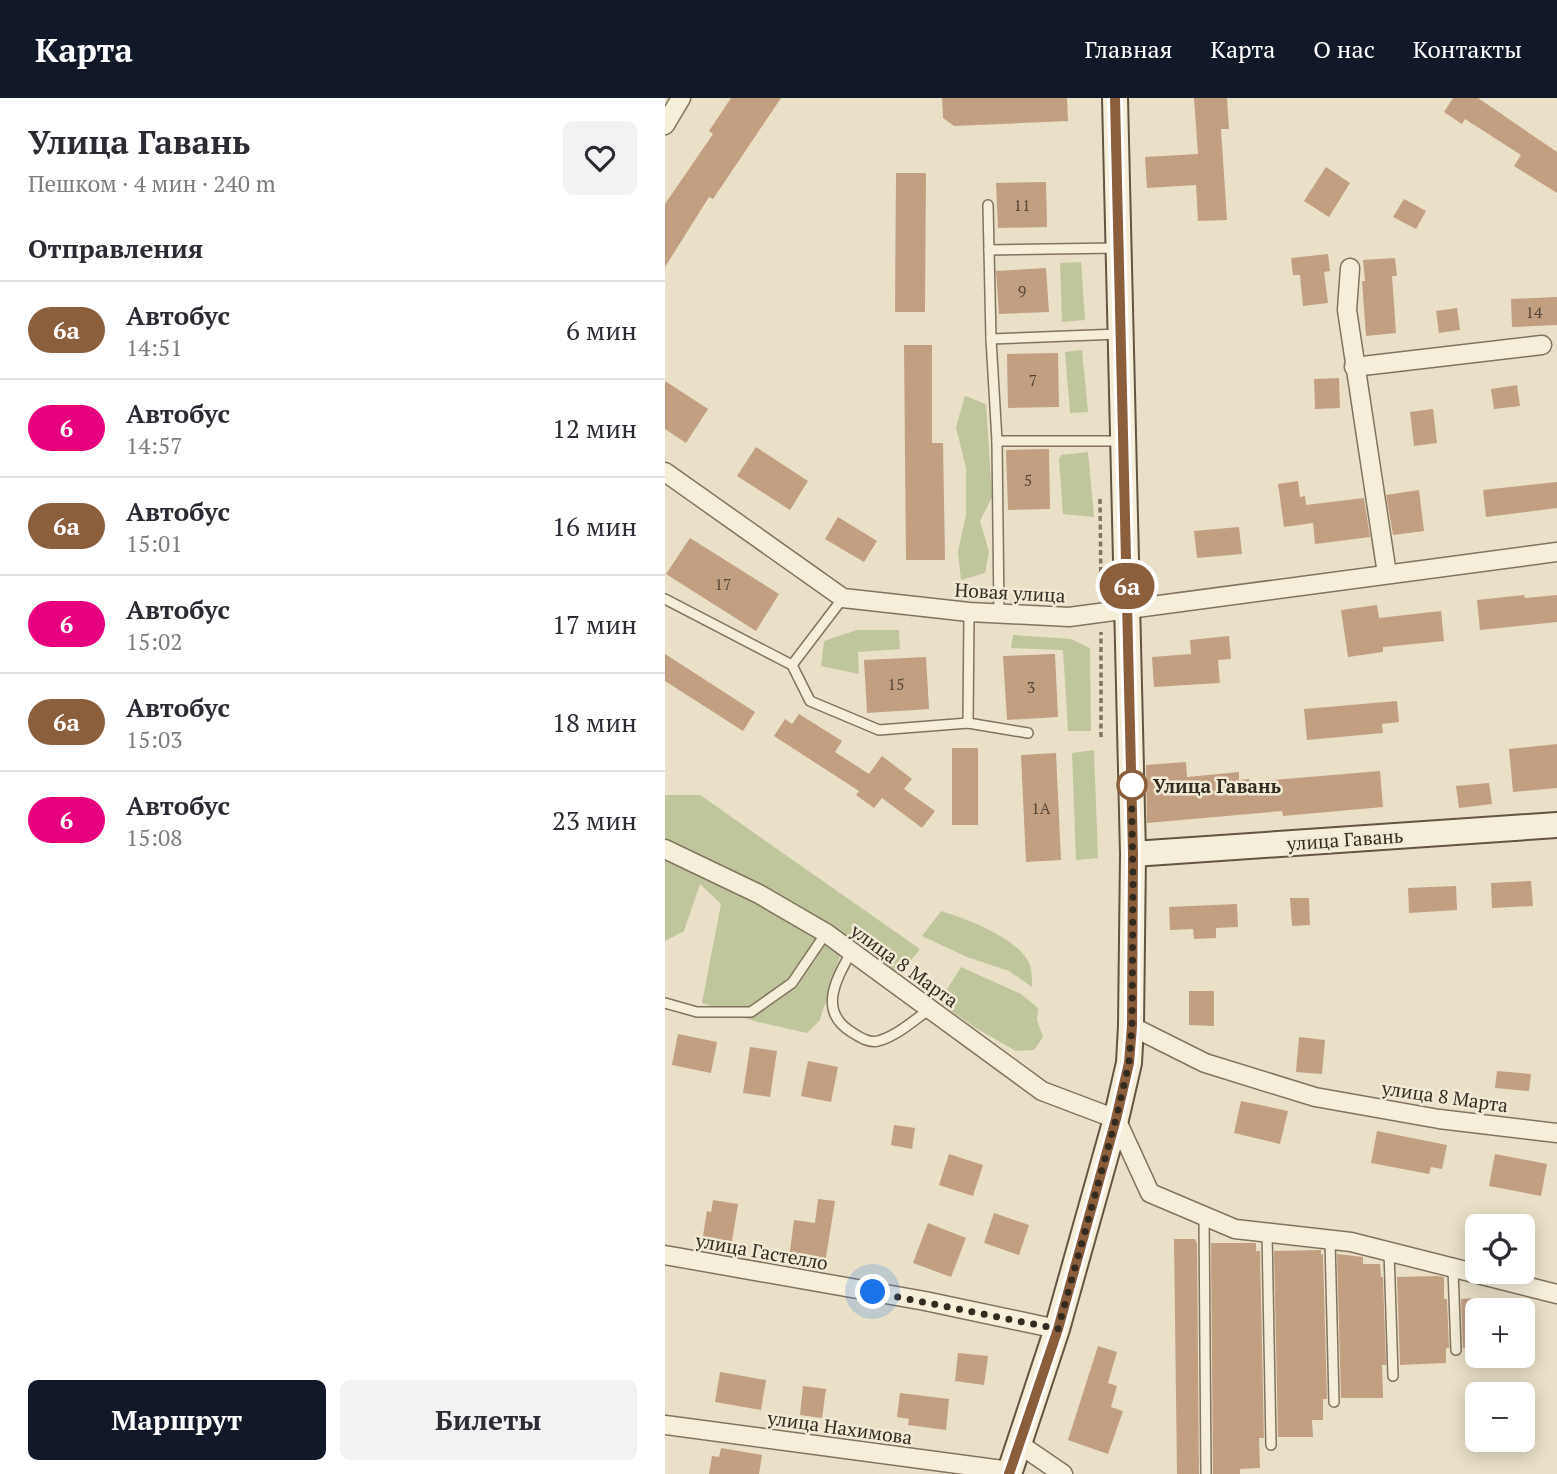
<!DOCTYPE html>
<html lang="ru">
<meta charset="utf-8">
<style>
body{margin:0;font-family:"PT Serif",serif;background:#f2f2f3;color:#2b2b33;height:100vh;display:flex;flex-direction:column;font-size:26px;white-space:nowrap}
*{box-sizing:border-box;margin:0}
p{font-size:23px;color:#7c7c81}
.icon{flex:none;width:38px;height:38px;fill:none;stroke:currentColor;stroke-width:2;stroke-linecap:round;stroke-linejoin:round}
.map{position:relative;flex:1;overflow:hidden}
.drawer{display:flex;flex-direction:column;background:#fff;width:665px}
.drawer>*{flex:none}
.badge{padding:0 14px;border-radius:23px;font-size:24px;line-height:46px}
.controls{position:absolute;left:800px;top:1116px;display:grid;gap:14px}
.controls a{display:grid;place-items:center;width:70px;height:70px;border-radius:10px;background:#fff;box-shadow:0 4px 18px #0003;font-size:35px}
.you{position:absolute;width:35px;height:35px;margin:-18px;border:5px solid #fff;border-radius:50%;background:#1a73e8;box-shadow:0 0 0 10px #1a73e833}
.map>.badge{position:absolute;translate:-50% -50%;box-shadow:0 0 0 4px #fff}
h2{padding:0 28px;font-size:26px;line-height:63px}
.round{display:grid;place-items:center;flex:none;width:74px;height:74px;border-radius:10px;background:#f2f2f3}
.headline{display:flex;align-items:center;justify-content:space-between;height:119px;padding:0 28px}
h1{font-size:33px;font-weight:600;line-height:52px}
.action{display:flex;gap:14px;margin-top:auto;padding:14px 28px}
.action a{flex:1;height:80px;border-radius:10px;background:#111827;color:#fff;font-size:28px;font-weight:600;line-height:80px;text-align:center}
.action a+a{background:#f2f2f3;color:#2b2b33}
ul{padding:0;list-style:none}
li{display:flex;align-items:center;gap:21px;height:98px;padding:0 28px;border-top:2px solid #e1e1e2}
li div{flex:1}
li b{display:block;font-size:26px}
li em{font-style:normal}
li .badge{min-width:77px;font-weight:700;text-align:center}
header{display:flex;align-items:center;gap:42px;box-sizing:border-box;height:98px;padding:0 35px;background:#111827;color:#fff}
header strong{font-size:33px}
nav{display:flex;gap:38px;margin-inline-start:auto;font-size:24px}
main{display:flex;flex:1;min-height:0}
.map>svg:first-child{display:block}
.green{fill:#bfc69c}
.building{fill:#c29f81}
.lines{fill:none;stroke-linecap:round;stroke-linejoin:round}
.lane-casing{stroke:#82735e;stroke-width:12}
.street-casing{stroke:#82735e;stroke-width:21}
.secondary-casing{stroke:#645441;stroke-width:28}
.path{stroke:#82735e;stroke-width:3.5;stroke-dasharray:5 3.5;stroke-linecap:butt}
.lane{stroke:#f5eed9;stroke-width:9}
.street{stroke:#f5eed9;stroke-width:18}
.secondary{stroke:#f5eed9;stroke-width:24}
.line-casing{stroke:#fff;stroke-width:16}
.line{stroke:#8b5e3c;stroke-width:10}
.walk{stroke:#342b20;stroke-width:7;stroke-dasharray:0 12.6}
.stop-dot{fill:#fff;stroke:#8b5e3c;stroke-width:3.5}
.labels{text-anchor:middle;dominant-baseline:central;stroke-width:5;stroke-linejoin:round;paint-order:stroke}
.number-label{font-size:16px;fill:#584838}
.street-label{font-size:19px;fill:#342b20;stroke:#f1ead5}
.stop-label{font-size:19px;font-weight:bold;fill:#342b20;stroke:#f1ead5;text-anchor:start}
</style>
<header>
<strong>Карта</strong>
<nav><a>Главная</a><a>Карта</a><a>О нас</a><a>Контакты</a></nav>
</header>
<main>
<section class="drawer">
<div class="headline"><div><h1>Улица Гавань</h1><p>Пешком · 4 мин · 240 m</p></div><a class="round"><svg class="icon" aria-label="heart" viewBox="0 0 24 24"><path d="M12 20l-8-8c-3-5 5-10 8-4 3-6 11-1 8 4z"/></svg></a></div>
<h2>Отправления</h2>
<ul>
<li><span class="badge" style="background:#8b5e3c;color:#fff">6а</span><div><b>Автобус</b><p>14:51</p></div><em>6 мин</em></li>
<li><span class="badge" style="background:#e6007e;color:#fff">6</span><div><b>Автобус</b><p>14:57</p></div><em>12 мин</em></li>
<li><span class="badge" style="background:#8b5e3c;color:#fff">6а</span><div><b>Автобус</b><p>15:01</p></div><em>16 мин</em></li>
<li><span class="badge" style="background:#e6007e;color:#fff">6</span><div><b>Автобус</b><p>15:02</p></div><em>17 мин</em></li>
<li><span class="badge" style="background:#8b5e3c;color:#fff">6а</span><div><b>Автобус</b><p>15:03</p></div><em>18 мин</em></li>
<li><span class="badge" style="background:#e6007e;color:#fff">6</span><div><b>Автобус</b><p>15:08</p></div><em>23 мин</em></li>
</ul>
<div class="action"><a>Маршрут</a><a>Билеты</a></div>
</section>
<div class="map">
<svg width="892" height="1376" viewBox="0 0 892 1376">
<rect width="100%" height="100%" fill="#e9e0c7"/>
<g class="green">
<path d="M 416,164 L 420,222 L 397,224 L 395,165 Z"/>
<path d="M 417,252 L 423,314 L 405,315 L 400,254 Z"/>
<path d="M 300,298 L 321,306 L 327,399 L 315,423 L 324,454 L 320,475 L 296,482 L 293,454 L 301,417 L 301,370 L 291,329 Z"/>
<path d="M 423,354 L 429,419 L 398,416 L 394,362 L 396,357 Z"/>
<path d="M 192,532 L 234,532 L 235,551 L 193,554 L 194,576 L 156,568 L 159,543 Z"/>
<path d="M 348,537 L 406,541 L 425,550 L 426,633 L 403,633 L 398,552 L 346,550 Z"/>
<path d="M 429,652 L 433,760 L 411,762 L 407,655 Z"/>
<path d="M 0,697 L 35,697 L 255,851 L 233,879 L 180,842 L 155,922 L 142,935 L 89,923 L 37,905 L 56,806 L 35,786 L 19,833 L 0,843 Z"/>
<path d="M 276,813 C 302,821 354,840 365,867 C 367,873 367,882 367,889 L 344,873 L 302,859 L 257,838 Z"/>
<path d="M 296,869 L 356,896 L 373,910 L 372,922 L 378,939 L 369,952 L 351,953 L 309,929 L 274,904 Z"/>
</g>
<g class="building">
<path d="M 66,0 L 116,0 L 48,101 L 44,99 L 0,169 L 0,106 L 48,36 L 44,33 Z"/>
<path d="M 277,0 L 402,0 L 403,23 L 289,28 L 278,20 Z"/>
<path d="M 529,0 L 562,0 L 564,31 L 556,31 L 562,122 L 533,123 L 531,87 L 482,90 L 480,59 L 533,56 Z"/>
<path d="M 788,0 L 813,0 L 892,54 L 892,95 L 849,68 L 856,57 L 800,21 L 797,26 L 779,14 Z"/>
<path d="M 661,69 L 685,85 L 664,119 L 639,103 Z"/>
<path d="M 231,75 L 261,75 L 260,214 L 230,214 Z"/>
<path d="M 381,84 L 382,129 L 333,130 L 331,85 Z"/>
<path d="M 739,101 L 761,113 L 751,131 L 728,119 Z"/>
<path d="M 663,156 L 665,173 L 659,174 L 663,205 L 638,208 L 635,177 L 628,177 L 626,160 Z"/>
<path d="M 730,160 L 732,178 L 727,178 L 731,235 L 701,238 L 697,183 L 700,183 L 698,162 Z"/>
<path d="M 381,170 L 384,214 L 334,216 L 331,173 Z"/>
<path d="M 892,199 L 892,227 L 847,229 L 846,201 Z"/>
<path d="M 792,210 L 795,232 L 774,235 L 771,213 Z"/>
<path d="M 239,247 L 267,247 L 267,345 L 278,345 L 280,462 L 241,462 Z"/>
<path d="M 393,255 L 394,309 L 343,310 L 342,256 Z"/>
<path d="M 674,280 L 675,310 L 650,311 L 649,281 Z"/>
<path d="M 0,283 L 43,311 L 21,345 L 0,331 Z"/>
<path d="M 852,287 L 855,308 L 829,311 L 826,291 Z"/>
<path d="M 768,311 L 772,345 L 749,348 L 745,314 Z"/>
<path d="M 91,349 L 143,383 L 125,412 L 72,378 Z"/>
<path d="M 384,351 L 385,411 L 343,412 L 341,352 Z"/>
<path d="M 633,383 L 635,399 L 640,398 L 641,407 L 699,400 L 705,439 L 650,446 L 648,425 L 619,429 L 613,386 Z"/>
<path d="M 892,384 L 892,410 L 821,419 L 818,392 Z"/>
<path d="M 754,392 L 759,433 L 728,437 L 721,397 Z"/>
<path d="M 173,419 L 212,443 L 199,464 L 160,441 Z"/>
<path d="M 574,429 L 577,456 L 532,460 L 529,433 Z"/>
<path d="M 25,440 L 114,496 L 91,533 L 1,476 Z"/>
<path d="M 859,497 L 860,500 L 892,497 L 892,524 L 815,532 L 812,502 Z"/>
<path d="M 712,507 L 714,520 L 776,513 L 779,543 L 718,549 L 718,554 L 683,559 L 676,512 Z"/>
<path d="M 564,538 L 566,561 L 553,562 L 555,585 L 489,589 L 487,559 L 526,556 L 525,542 Z"/>
<path d="M 0,556 L 90,614 L 78,633 L 0,583 Z"/>
<path d="M 390,556 L 393,619 L 342,622 L 338,558 Z"/>
<path d="M 261,559 L 264,611 L 202,615 L 199,562 Z"/>
<path d="M 732,603 L 734,624 L 717,626 L 718,635 L 642,642 L 639,611 Z"/>
<path d="M 134,616 L 177,643 L 170,654 L 204,676 L 217,658 L 247,681 L 239,691 L 270,713 L 257,730 L 217,700 L 209,710 L 191,697 L 194,693 L 109,638 L 120,621 L 127,626 Z"/>
<path d="M 892,646 L 892,690 L 848,694 L 844,651 Z"/>
<rect x="287" y="650" width="26" height="77"/>
<path d="M 391,655 L 396,762 L 361,764 L 356,657 Z"/>
<path d="M 521,664 L 522,679 L 574,674 L 574,682 L 584,681 L 585,684 L 715,673 L 718,709 L 618,718 L 617,713 L 482,725 L 481,667 Z"/>
<path d="M 824,685 L 827,706 L 794,710 L 791,688 Z"/>
<path d="M 866,783 L 868,808 L 827,810 L 826,785 Z"/>
<path d="M 791,788 L 792,812 L 744,815 L 743,790 Z"/>
<path d="M 625,800 L 644,800 L 645,827 L 627,828 Z"/>
<path d="M 572,806 L 573,829 L 551,830 L 551,840 L 529,841 L 528,831 L 505,832 L 504,809 Z"/>
<path d="M 524,893 L 549,893 L 549,928 L 524,927 Z"/>
<path d="M 13,936 L 52,944 L 46,975 L 7,967 Z"/>
<path d="M 634,939 L 660,942 L 657,976 L 631,974 Z"/>
<path d="M 85,949 L 112,953 L 105,999 L 78,995 Z"/>
<path d="M 143,963 L 173,969 L 166,1004 L 136,998 Z"/>
<path d="M 832,973 L 866,976 L 864,993 L 830,990 Z"/>
<path d="M 576,1003 L 623,1013 L 615,1046 L 569,1035 Z"/>
<path d="M 229,1027 L 250,1030 L 247,1051 L 226,1047 Z"/>
<path d="M 712,1033 L 782,1047 L 777,1071 L 766,1069 L 764,1076 L 706,1065 Z"/>
<path d="M 284,1056 L 318,1067 L 308,1098 L 274,1087 Z"/>
<path d="M 830,1056 L 882,1066 L 876,1098 L 824,1088 Z"/>
<path d="M 153,1101 L 170,1103 L 160,1165 L 124,1160 L 129,1122 L 150,1125 Z"/>
<path d="M 48,1102 L 73,1106 L 66,1149 L 37,1144 L 42,1113 L 46,1114 Z"/>
<path d="M 329,1115 L 364,1127 L 354,1157 L 319,1145 Z"/>
<path d="M 263,1125 L 301,1140 L 286,1179 L 248,1165 Z"/>
<path d="M 509,1141 L 530,1141 L 532,1145 L 534,1376 L 512,1376 Z"/>
<path d="M 546,1145 L 591,1145 L 591,1153 L 595,1153 L 599,1340 L 594,1340 L 595,1370 L 575,1371 L 575,1376 L 548,1376 Z"/>
<path d="M 656,1152 L 656,1157 L 658,1156 L 662,1301 L 658,1301 L 658,1322 L 647,1322 L 648,1339 L 613,1339 L 609,1153 Z"/>
<path d="M 672,1156 L 698,1159 L 698,1166 L 715,1166 L 716,1179 L 718,1179 L 721,1267 L 717,1267 L 718,1300 L 676,1300 Z"/>
<path d="M 773,1178 L 779,1179 L 779,1201 L 782,1201 L 784,1250 L 781,1250 L 781,1265 L 735,1267 L 732,1179 Z"/>
<path d="M 812,1200 L 812,1249 L 798,1250 L 796,1201 Z"/>
<path d="M 433,1248 L 452,1254 L 443,1285 L 452,1288 L 446,1309 L 458,1313 L 443,1356 L 403,1342 Z"/>
<path d="M 293,1255 L 323,1258 L 319,1287 L 290,1283 Z"/>
<path d="M 55,1274 L 101,1282 L 96,1312 L 50,1304 Z"/>
<path d="M 138,1288 L 161,1291 L 157,1320 L 135,1317 Z"/>
<path d="M 235,1295 L 284,1301 L 281,1332 L 243,1327 L 244,1321 L 232,1319 Z"/>
<path d="M 56,1350 L 97,1357 L 94,1376 L 44,1376 L 47,1358 L 54,1359 Z"/>
</g>
<g class="lines">
<g class="lane-casing">
<g id="lane">
<path d="M 323,107 L 326,241 L 332,343 L 334,516"/>
<path d="M 324,152 L 451,150"/>
<path d="M 326,241 L 454,236"/>
<path d="M 332,343 L 456,343"/>
<path d="M 0,501 L 127,567 L 145,603 L 214,632 L 303,625 L 363,635"/>
<path d="M 127,567 L 178,500"/>
<path d="M 303,625 L 304,514"/>
<path d="M 186,854 C 171,882 152,914 188,935 C 196,940 204,945 213,943 C 232,938 249,922 265,911"/>
<path d="M 0,905 L 32,914 L 86,914 L 127,885 L 161,835"/>
<path d="M 539,1118 L 541,1376"/>
<path d="M 602,1135 L 606,1347"/>
<path d="M 665,1142 L 669,1304"/>
<path d="M 724,1153 L 728,1278"/>
<path d="M 788,1171 L 791,1252"/>
</g>
</g>
<g class="street-casing">
<g id="street">
<path d="M 0,27 L 16,0"/>
<path d="M 685,170 L 682,212 L 722,476"/>
<path d="M 689,269 L 877,247"/>
<path d="M 0,374 L 178,500 L 304,514 L 404,519 L 892,454"/>
<path d="M 0,751 L 94,796 L 161,835 L 377,993 L 451,1021 L 485,1095 L 570,1131 L 686,1144 L 892,1196"/>
<path d="M 466,928 L 540,965 L 650,999 L 774,1021 L 892,1035"/>
<path d="M 0,1157 L 260,1203 L 392,1231"/>
<path d="M 0,1327 L 345,1373"/>
<path d="M 354,1346 L 398,1376"/>
</g>
</g>
<g class="secondary-casing">
<g id="secondary">
<path d="M 468,756 L 892,727"/>
<path d="M 344,1376 L 392,1231 L 451,1021 L 464,965 L 466,928 L 468,756 L 450,0"/>
</g>
</g>
<g class="path">
<path d="M 435,401 L 436,495"/>
<path d="M 436,639 L 436,534"/>
</g>
<use href="#lane" class="lane"/>
<use href="#street" class="street"/>
<use href="#secondary" class="secondary"/>
</g>
<g class="lines">
<g class="line-casing">
<path id="line" d="M 344,1376 L 393,1231 L 451,1021 L 464,965 L 467,928 L 468,756 L 450,0"/>
</g>
<use href="#line" class="line"/>
<path class="walk" d="M 208,1194 L 393,1231 L 451,1021 L 464,965 L 467,928 L 468,780 L 466,675 L 467,687"/>
</g>
<circle class="stop-dot" cx="467" cy="687" r="14"/>
<g class="labels">
<g class="number-label">
<text x="357" y="107">11</text>
<text x="357" y="193">9</text>
<text x="869" y="214">14</text>
<text x="368" y="282">7</text>
<text x="363" y="382">5</text>
<text x="58" y="486">17</text>
<text x="231" y="586">15</text>
<text x="366" y="589">3</text>
<text x="376" y="710">1А</text>
</g>
<g class="street-label">
<text transform="translate(345 494) rotate(3)">Новая улица</text>
<text transform="translate(680 741) rotate(-4)">улица Гавань</text>
<text transform="translate(240 867) rotate(36)">улица 8 Марта</text>
<text transform="translate(780 998) rotate(8)">улица 8 Марта</text>
<text transform="translate(97 1153) rotate(10)">улица Гастелло</text>
<text transform="translate(175 1329) rotate(8)">улица Нахимова</text>
</g>
<g class="stop-label">
<text x="488" y="687">Улица Гавань</text>
</g>
</g>
</svg>
<div class="controls">
<a><svg class="icon" aria-label="locate" viewBox="0 0 24 24"><circle cx="12" cy="12" r="6"/><path d="M12 2v4M12 18v4M2 12h4M18 12h4"/></svg></a>
<a>+</a>
<a>−</a>
</div>
<div class="you" style="left:208px;top:1194px"></div>
<b class="badge" style="left:462px;top:488px;background:#8b5e3c;color:#fff">6а</b>
</div>
</main>
